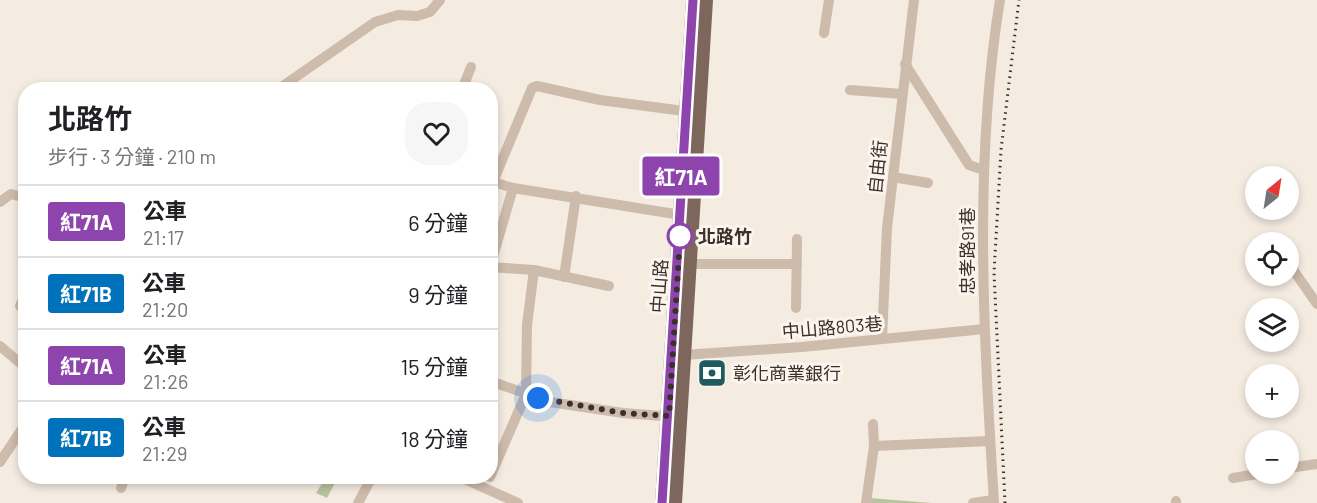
<!DOCTYPE html>
<html lang="zh-TW">
<meta charset="utf-8">
<style>
body{margin:0;font-family:Barlow,"Noto Sans TC",sans-serif;background:#f6f6f6;color:#202124;height:100vh;display:flex;flex-direction:column;font-size:22px;white-space:nowrap}
*{box-sizing:border-box;margin:0}
p{font-size:20px;color:#757577}
.icon{flex:none;width:33px;height:33px;fill:none;stroke:currentColor;stroke-width:2;stroke-linecap:round;stroke-linejoin:round}
.map{position:relative;flex:1;overflow:hidden}
.side{position:absolute;left:18px;top:82px;width:480px;height:402px;display:flex;flex-direction:column;background:#fff;border-radius:24px;box-shadow:0 3px 9px #0003}
.side>*{flex:none}
.badge{padding:0 12px;border-radius:4px;font-size:21px;line-height:39px}
.needle{width:39px;rotate:30deg}
.buttons{position:absolute;left:1245px;top:166px;display:grid;gap:12px}
.buttons a{display:grid;place-items:center;width:54px;height:54px;border-radius:50%;background:#fff;box-shadow:0 3px 9px #0003;font-size:30px}
.you{position:absolute;width:30px;height:30px;margin:-15px;border:4px solid #fff;border-radius:50%;background:#1a73e8;box-shadow:0 0 0 9px #1a73e833}
.map>.badge{position:absolute;translate:-50% -50%;box-shadow:0 0 0 3px #fff}
.round{display:grid;place-items:center;flex:none;width:63px;height:63px;border-radius:24px;background:#f6f6f6}
.headline{display:flex;align-items:center;justify-content:space-between;height:102px;padding:0 30px}
h1{font-size:28px;font-weight:700;line-height:45px}
ul{padding:0;list-style:none}
li{display:flex;align-items:center;gap:18px;height:72px;padding:0 30px;border-top:2px solid #e0e0e0}
li div{flex:1}
li b{display:block;font-size:22px}
li em{font-style:normal}
li .badge{min-width:66px;font-weight:700;text-align:center}
.map>svg:first-child{display:block}
.green{fill:#b8c4a0}
.lines{fill:none;stroke-linecap:round;stroke-linejoin:round}
.minor{stroke:#cdbbac;stroke-width:10}
.major{stroke:#7d675c;stroke-width:14}
.rail{stroke:#3b302b;stroke-width:3;stroke-dasharray:1.5 4.5;stroke-linecap:butt}
.line-casing{stroke:#fff;stroke-width:14}
.line{stroke:#8e44ad;stroke-width:9}
.walk{stroke:#3b302b;stroke-width:6;stroke-dasharray:0 10.8}
.stop-dot{fill:#fff;stroke:#8e44ad;stroke-width:3}
.labels{text-anchor:middle;dominant-baseline:central;stroke-width:6;stroke-linejoin:round;paint-order:stroke}
.street-label{font-size:18px;fill:#3b302b;stroke:#fbf5ee}
.stop-label{font-size:18px;font-weight:bold;fill:#3b302b;stroke:#fbf5ee;text-anchor:start}
.poi-label{font-size:18px;fill:#3b302b;stroke:#fbf5ee;text-anchor:start}
</style>
<div class="map">
<svg width="1317" height="503" viewBox="0 0 1317 503">
<rect width="100%" height="100%" fill="#f4ebe1"/>
<g class="green">
<path d="M 326,477 L 338,477 L 327,498 L 316,493 Z"/>
<path d="M 869,498 L 932,503 L 869,503 Z"/>
</g>
<g class="lines">
<g class="minor">
<path d="M 824,33 L 829,0"/>
<path d="M 905,64 L 969,165 L 984,170"/>
<path d="M 277,90 L 375,22 L 398,15 L 417,16 L 430,12 L 440,0"/>
<path d="M 462,90 L 471,67"/>
<path d="M 850,90 L 902,94"/>
<path d="M 893,177 L 928,183"/>
<path d="M 490,180 L 493,182 L 532,88 L 537,86 L 600,100 L 684,111"/>
<path d="M 493,182 L 513,188 L 681,215"/>
<path d="M 0,202 L 11,194 L 26,198"/>
<path d="M 689,264 L 797,264"/>
<path d="M 490,267 L 534,270 L 609,286"/>
<path d="M 490,267 L 513,188"/>
<path d="M 1294,271 L 1317,304"/>
<path d="M 564,277 L 576,196"/>
<path d="M 20,306 L 26,293"/>
<path d="M 796,308 L 797,239"/>
<path d="M 882,339 L 887,228 L 914,0"/>
<path d="M 0,346 L 26,368"/>
<path d="M 683,355 L 802,347 L 984,329"/>
<path d="M 490,381 L 550,402 L 623,413 L 675,417"/>
<path d="M 874,446 L 990,441"/>
<path d="M 0,462 L 26,423"/>
<path d="M 1288,468 L 1317,464"/>
<path d="M 460,477 L 518,503"/>
<path d="M 490,477 L 526,394 L 527,325 L 534,270"/>
<path d="M 1233,478 L 1257,474"/>
<path d="M 121,488 L 125,477"/>
<path d="M 1176,501 L 1176,503"/>
<path d="M 358,503 L 372,477"/>
<path d="M 866,503 L 874,446 L 873,424"/>
<path d="M 973,503 L 993,500"/>
<path d="M 994,503 C 984,338 973,164 1000,0"/>
</g>
<g class="major">
<path d="M 662,503 L 693,0"/>
<path d="M 675,503 L 706,0"/>
</g>
<path class="rail" d="M 1005,503 L 994,273 L 1001,150 L 1019,0"/>
</g>
<g class="lines">
<g class="line-casing">
<path id="line" d="M 662,503 L 693,0"/>
</g>
<use href="#line" class="line"/>
<path class="walk" d="M 538,398 L 623,413 L 669,416 L 680,236"/>
</g>
<defs>
<g id="bank-square" transform="scale(1.5)"><rect x="-9" y="-9" width="18" height="18" rx="4" fill="#1f5a5e" stroke="#fbf5ee"/><path d="M-6-4H6V4H-6ZM0-2.3a2.3 2.3 0 1 0 0 4.6a2.3 2.3 0 1 0 0-4.6Z" fill="#fff"/></g>
</defs>
<g fill-rule="evenodd">
<use href="#bank-square" x="712" y="373"/>
</g>
<circle class="stop-dot" cx="680" cy="236" r="12"/>
<g class="labels">
<g class="street-label">
<text transform="translate(877 167) rotate(-84)">自由街</text>
<text transform="translate(967 251) rotate(-90)">忠孝路91巷</text>
<text transform="translate(659 286) rotate(-86)">中山路</text>
<text transform="translate(832 327) rotate(-5)">中山路803巷</text>
</g>
<g class="stop-label">
<text x="698" y="236">北路竹</text>
</g>
<g class="poi-label">
<text x="733" y="373">彰化商業銀行</text>
</g>
</g>
</svg>
<div class="buttons">
<a><svg class="needle" viewBox="-14 -14 28 28"><path d="M0-13l5 13h-10z" fill="#e53935"/><path d="M0 13l5-13h-10z" fill="#757577"/></svg></a>
<a><svg class="icon" aria-label="locate" viewBox="0 0 24 24"><circle cx="12" cy="12" r="6"/><path d="M12 2v4M12 18v4M2 12h4M18 12h4"/></svg></a>
<a><svg class="icon" aria-label="layers" viewBox="0 0 24 24"><path d="M12 4l9 5-9 5-9-5zM3 14l9 5 9-5"/></svg></a>
<a>+</a>
<a>−</a>
</div>
<div class="you" style="left:538px;top:398px"></div>
<b class="badge" style="left:681px;top:176px;background:#8e44ad;color:#fff">紅71A</b>
<section class="side">
<div class="headline"><div><h1>北路竹</h1><p>步行 · 3 分鐘 · 210 m</p></div><a class="round"><svg class="icon" aria-label="heart" viewBox="0 0 24 24"><path d="M12 20l-8-8c-3-5 5-10 8-4 3-6 11-1 8 4z"/></svg></a></div>
<ul>
<li><span class="badge" style="background:#8e44ad;color:#fff">紅71A</span><div><b>公車</b><p>21:17</p></div><em>6 分鐘</em></li>
<li><span class="badge" style="background:#0072bc;color:#fff">紅71B</span><div><b>公車</b><p>21:20</p></div><em>9 分鐘</em></li>
<li><span class="badge" style="background:#8e44ad;color:#fff">紅71A</span><div><b>公車</b><p>21:26</p></div><em>15 分鐘</em></li>
<li><span class="badge" style="background:#0072bc;color:#fff">紅71B</span><div><b>公車</b><p>21:29</p></div><em>18 分鐘</em></li>
</ul>
</section>
</div>
